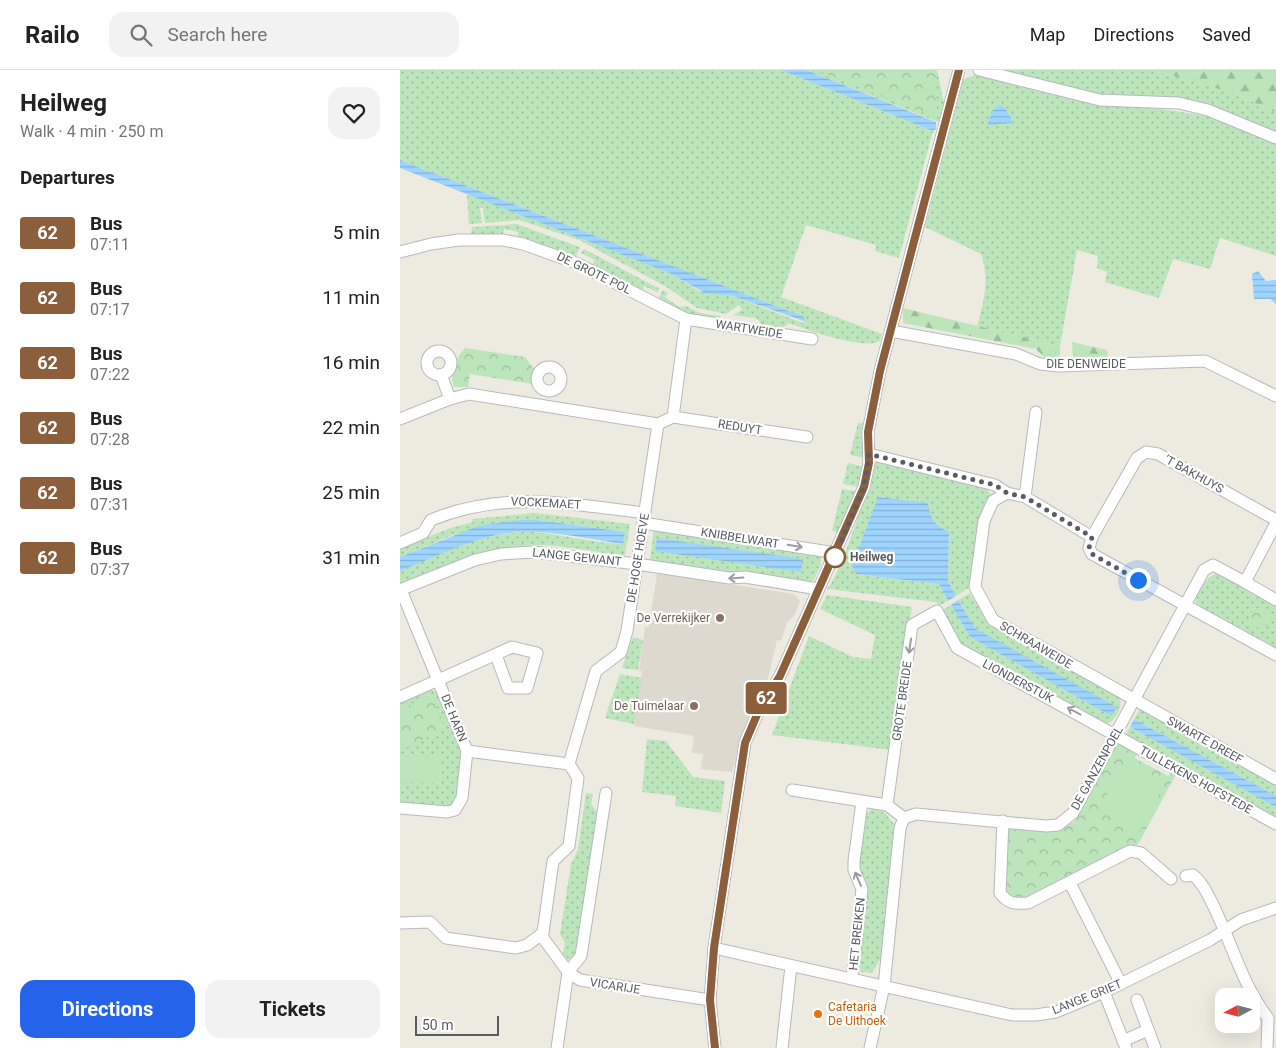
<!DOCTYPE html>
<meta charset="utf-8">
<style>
body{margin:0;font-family:Roboto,sans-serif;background:#f2f2f2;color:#222;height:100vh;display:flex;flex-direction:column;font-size:19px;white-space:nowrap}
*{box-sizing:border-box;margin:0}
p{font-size:16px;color:#767676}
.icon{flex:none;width:28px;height:28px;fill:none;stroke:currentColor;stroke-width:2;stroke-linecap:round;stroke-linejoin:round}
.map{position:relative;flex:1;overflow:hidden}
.panel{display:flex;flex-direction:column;background:#fff;width:400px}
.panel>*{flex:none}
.badge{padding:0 10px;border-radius:4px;font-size:18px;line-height:32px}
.needle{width:32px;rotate:263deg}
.tools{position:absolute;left:815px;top:918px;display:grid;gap:10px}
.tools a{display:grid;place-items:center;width:45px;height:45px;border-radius:10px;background:#fff;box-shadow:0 5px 20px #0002;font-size:25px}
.scale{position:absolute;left:15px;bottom:12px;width:84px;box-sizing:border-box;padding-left:5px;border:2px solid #595d62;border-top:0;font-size:14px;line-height:18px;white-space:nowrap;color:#595d62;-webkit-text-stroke:4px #fff;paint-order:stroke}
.you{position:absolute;width:25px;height:25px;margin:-12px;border:4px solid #fff;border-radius:50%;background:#1a73e8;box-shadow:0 0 0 8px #1a73e833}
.map>.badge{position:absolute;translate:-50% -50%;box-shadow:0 0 0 2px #fff}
h2{padding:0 20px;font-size:19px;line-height:45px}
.round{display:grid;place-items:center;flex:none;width:52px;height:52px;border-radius:15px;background:#f2f2f2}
.headline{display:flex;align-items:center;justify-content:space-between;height:85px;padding:0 20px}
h1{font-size:24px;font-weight:700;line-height:38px}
.cta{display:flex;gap:10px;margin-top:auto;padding:10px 20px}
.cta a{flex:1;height:58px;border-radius:15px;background:#2563eb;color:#fff;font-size:20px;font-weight:700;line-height:58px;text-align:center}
.cta a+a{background:#f2f2f2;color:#222}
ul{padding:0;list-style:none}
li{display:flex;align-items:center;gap:15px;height:65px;padding:0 20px}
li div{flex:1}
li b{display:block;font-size:19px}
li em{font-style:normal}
li .badge{min-width:55px;font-weight:700;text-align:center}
header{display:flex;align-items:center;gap:30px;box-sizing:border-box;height:70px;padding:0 25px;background:#fff;border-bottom:1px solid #e0e0e0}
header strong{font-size:24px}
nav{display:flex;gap:28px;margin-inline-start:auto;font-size:18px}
.search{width:350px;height:45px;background:#f2f2f2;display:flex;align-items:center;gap:12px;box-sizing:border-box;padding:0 18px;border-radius:15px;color:#767676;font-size:19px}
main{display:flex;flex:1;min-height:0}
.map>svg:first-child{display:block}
.education{fill:#ddd9cf}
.grass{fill:url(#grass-dots);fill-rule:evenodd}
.forest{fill:url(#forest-firs)}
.park{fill:url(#park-crowns)}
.garden{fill:#bce5bb}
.water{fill:url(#water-rules)}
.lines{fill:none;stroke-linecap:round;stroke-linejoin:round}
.minor-casing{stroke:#b6b9be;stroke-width:13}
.minor{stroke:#fff;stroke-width:11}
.oneway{stroke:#9b9ea1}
.line-casing{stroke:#fff;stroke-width:11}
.line{stroke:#8b5e3c;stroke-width:8}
.walk{stroke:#595d62;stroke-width:5;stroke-dasharray:0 9}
.stop-dot{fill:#fff;stroke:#8b5e3c;stroke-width:2.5}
.education-dot{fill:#8d6e63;stroke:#fff;stroke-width:2}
.food-dot{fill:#e8710a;stroke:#fff;stroke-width:2}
.labels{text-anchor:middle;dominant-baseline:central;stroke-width:4.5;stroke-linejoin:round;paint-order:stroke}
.street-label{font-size:12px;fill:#595d62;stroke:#fff}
.stop-label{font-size:12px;font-weight:bold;fill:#595d62;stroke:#fff;text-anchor:start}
.education-label{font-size:12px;fill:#785e54;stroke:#fff;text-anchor:end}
.food-label{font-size:12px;fill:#c56008;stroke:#fff;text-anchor:start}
</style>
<header>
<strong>Railo</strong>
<div class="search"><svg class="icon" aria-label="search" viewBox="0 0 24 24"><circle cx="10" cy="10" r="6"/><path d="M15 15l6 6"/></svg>Search here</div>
<nav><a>Map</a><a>Directions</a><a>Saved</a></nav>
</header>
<main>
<section class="panel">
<div class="headline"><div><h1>Heilweg</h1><p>Walk · 4 min · 250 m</p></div><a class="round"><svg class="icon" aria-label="heart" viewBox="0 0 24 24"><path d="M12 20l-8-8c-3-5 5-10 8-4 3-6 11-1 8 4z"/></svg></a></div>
<h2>Departures</h2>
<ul>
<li><span class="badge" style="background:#8b5e3c;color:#fff">62</span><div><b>Bus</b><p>07:11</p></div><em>5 min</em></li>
<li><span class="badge" style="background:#8b5e3c;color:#fff">62</span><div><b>Bus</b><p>07:17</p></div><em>11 min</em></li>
<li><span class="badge" style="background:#8b5e3c;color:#fff">62</span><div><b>Bus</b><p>07:22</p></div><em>16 min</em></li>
<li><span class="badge" style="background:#8b5e3c;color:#fff">62</span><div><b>Bus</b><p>07:28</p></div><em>22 min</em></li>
<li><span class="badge" style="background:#8b5e3c;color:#fff">62</span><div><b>Bus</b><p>07:31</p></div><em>25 min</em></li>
<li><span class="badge" style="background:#8b5e3c;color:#fff">62</span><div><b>Bus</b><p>07:37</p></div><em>31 min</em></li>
</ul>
<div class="cta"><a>Directions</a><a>Tickets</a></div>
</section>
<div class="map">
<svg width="876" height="978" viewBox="0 0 876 978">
<defs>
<pattern id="grass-dots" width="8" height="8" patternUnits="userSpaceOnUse" patternTransform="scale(1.25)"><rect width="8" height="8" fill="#bce5bb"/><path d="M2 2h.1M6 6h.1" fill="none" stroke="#9cbd9b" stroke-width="1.8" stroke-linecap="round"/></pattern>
<pattern id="forest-firs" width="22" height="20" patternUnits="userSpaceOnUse" patternTransform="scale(1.25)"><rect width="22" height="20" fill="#bce5bb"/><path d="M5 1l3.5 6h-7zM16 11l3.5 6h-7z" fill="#9cbd9b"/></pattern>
<pattern id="park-crowns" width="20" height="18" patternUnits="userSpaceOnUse" patternTransform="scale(1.25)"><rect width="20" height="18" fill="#bce5bb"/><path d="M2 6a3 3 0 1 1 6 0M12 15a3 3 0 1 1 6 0" fill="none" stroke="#9cbd9b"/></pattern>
<pattern id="water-rules" width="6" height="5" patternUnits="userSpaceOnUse" patternTransform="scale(1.25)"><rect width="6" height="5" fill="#9ed5ff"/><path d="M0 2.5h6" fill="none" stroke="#84b0d2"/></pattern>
</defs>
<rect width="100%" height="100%" fill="#edeae0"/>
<path class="education" d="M 257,503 L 394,524 L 400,531 L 395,544 L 387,553 L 381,571 L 377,570 L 368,609 L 358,616 L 332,702 L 301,699 L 303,684 L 292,683 L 294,666 L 234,656 L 242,601 L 239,601 L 245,557 L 249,557 Z"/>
<g class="grass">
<path d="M 0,0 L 381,0 L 533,61 L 499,188 L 475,181 L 476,175 L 406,155 L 381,227 L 482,264 L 480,271 C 464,280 406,260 389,253 L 380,260 L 364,257 L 356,248 L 333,245 L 342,240 L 339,235 L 326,244 L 297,238 L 265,216 L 179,170 L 119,150 L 85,153 L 83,138 L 80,138 L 82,153 L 69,154 L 67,124 L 269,203 L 299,221 L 333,226 L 403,253 L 406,252 L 403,247 L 0,90 Z"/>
<path d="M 406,0 L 537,0 L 544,33 L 541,53 Z"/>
<path d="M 597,0 L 752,0 L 837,24 L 876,43 L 876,64 L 825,45 L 689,25 Z"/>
<path d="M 585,4 L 749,37 L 806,46 L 876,74 L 876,186 L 820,168 L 810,199 L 773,189 L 759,228 L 705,212 L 707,202 L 697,198 L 698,186 L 677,180 L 660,276 L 577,257 C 584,229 590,212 581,184 L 525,157 L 563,10 L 574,5 ZM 605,38 L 613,53 L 587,54 Z"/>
<path d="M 117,154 L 179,177 L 180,178 L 174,189 L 118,170 L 118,162 L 104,159 L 102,167 L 71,165 L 72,157 Z"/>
<path d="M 184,179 L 260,219 L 258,222 L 244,216 L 241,223 L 191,197 L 195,190 L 181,183 Z"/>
<path d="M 263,220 L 268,223 L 265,227 L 279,237 L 286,236 L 300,243 L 321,246 L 316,250 L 295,247 L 257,231 Z"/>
<path d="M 458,353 L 467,354 L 465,388 L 450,385 Z"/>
<path d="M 476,391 L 587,419 L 591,425 L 580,448 L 570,517 L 556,526 L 548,511 L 549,463 L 538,458 L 530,446 L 452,496 L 456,504 L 539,514 L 548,531 L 539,536 L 536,532 L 427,519 C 441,505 469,414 476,391 Z"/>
<path d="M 448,393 L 465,397 L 459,417 L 443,414 Z"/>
<path d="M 442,419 L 459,422 L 443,463 L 432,461 Z"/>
<path d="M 135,443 L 230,454 L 225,485 L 223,486 C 194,482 164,475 136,475 C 89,476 43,499 0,514 L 0,501 C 41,484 86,460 132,462 C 162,464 193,473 223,474 L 225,462 L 138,450 L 53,465 L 0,487 L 0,478 L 53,457 L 73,452 L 72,449 Z"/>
<path d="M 254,459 L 418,484 L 421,487 L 421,494 L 414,510 L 409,512 L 332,505 L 250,491 Z"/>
<path d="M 818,503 L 876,537 L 876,578 L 796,536 C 794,526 806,505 818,503 Z"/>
<path d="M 570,523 L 589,555 L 720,628 C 722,640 716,649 706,655 L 561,575 L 541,541 L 551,535 L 570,567 L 711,646 L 576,559 L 558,530 Z"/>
<path d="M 427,525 L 512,537 L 491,680 L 372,665 L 409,566 L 453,587 L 471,589 L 475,565 L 420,539 Z"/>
<path d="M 233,567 L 243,570 L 238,600 L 222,598 Z"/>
<path d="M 220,604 L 242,608 L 234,654 L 205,648 Z"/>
<path d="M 27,620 L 33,620 L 37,624 L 62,682 L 58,728 L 53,736 L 47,737 L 0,734 L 0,632 Z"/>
<path d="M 740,639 L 876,713 L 876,726 L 734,649 Z"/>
<path d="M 730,657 L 876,736 L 876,749 L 725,666 Z"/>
<path d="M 247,669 L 266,671 L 293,707 L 325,711 L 321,743 L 275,736 L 276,726 L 242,722 Z"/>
<path d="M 186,723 L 193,724 L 191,734 L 197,742 L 176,881 L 173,888 L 168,889 L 163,884 L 165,873 L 160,864 L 171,794 L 178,780 Z"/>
<path d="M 473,738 L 485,743 L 494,754 L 481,888 L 472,903 L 461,902 L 457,892 L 457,799 L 463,747 Z"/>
</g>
<g class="forest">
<path d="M 752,0 L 876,0 L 876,43 L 837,24 Z"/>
<path d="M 503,238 L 660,276 L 660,289 L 645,288 L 636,279 L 503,253 Z"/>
<path d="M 672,272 L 707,280 L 708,287 L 673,289 Z"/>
</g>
<g class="park">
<path d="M 416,0 L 536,0 L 537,48 Z"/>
<path d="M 65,278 L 125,287 L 134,299 L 133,314 L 70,304 L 68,317 L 54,317 C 49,303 55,289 65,278 Z"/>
<circle cx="860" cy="548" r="10"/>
<path d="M 32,625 L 45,658 L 0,681 L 0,639 Z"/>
<path d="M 719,671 L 739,681 L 735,688 L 768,706 L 771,702 L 776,704 L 740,771 L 736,776 L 638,825 C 626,828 605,833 605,815 L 609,755 L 665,756 L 674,752 Z"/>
</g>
<g class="garden">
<rect x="0" y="687" width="42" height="26"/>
<path d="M 722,695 L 763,716 L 740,761 L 699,740 Z"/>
</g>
<g class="water">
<path d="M 381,0 L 406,0 L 536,52 L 536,59 L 533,61 Z"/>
<path d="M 599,35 L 605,38 L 614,53 L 587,55 L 593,40 Z"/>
<path d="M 0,90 L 404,247 L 406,252 L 333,226 L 305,223 L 269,203 L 0,98 Z"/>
<path d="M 858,201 L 866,211 L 876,210 L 876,234 L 870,229 L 854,229 L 852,204 Z"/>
<path d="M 478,427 L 528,433 C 530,449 535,456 549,462 L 548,511 L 556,526 L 548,531 L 539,514 L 456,504 L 452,496 Z"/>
<path d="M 119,450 L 138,450 L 225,462 L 223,474 C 184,469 140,457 101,464 C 66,471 33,488 0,501 L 0,487 L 78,456 Z"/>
<path d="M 257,468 L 403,489 L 401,502 L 255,481 Z"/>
<path d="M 558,530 L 576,559 L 717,637 L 711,646 L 570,567 L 551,535 Z"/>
<path d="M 734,649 L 876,726 L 876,737 L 730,657 Z"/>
</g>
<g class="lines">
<g class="minor-casing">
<g id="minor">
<path d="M 579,0 L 700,30 L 779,33 L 808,40 L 876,68"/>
<path d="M 0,182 L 31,174 L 59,170 L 103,170 L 123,174 L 176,193 L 286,249 L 412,269"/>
<path d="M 491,261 L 616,284 L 640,294 L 658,296 L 805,291 L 876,326"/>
<circle cx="39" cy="293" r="12"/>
<circle cx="149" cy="309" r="12"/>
<path d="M 41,305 L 50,329"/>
<path d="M 273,347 L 407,367"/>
<path d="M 273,347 L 286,249"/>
<path d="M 0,349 L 50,329 L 69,324 L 258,354 L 273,347"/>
<path d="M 469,384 L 595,415 L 607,423"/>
<path d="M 625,427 L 636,342"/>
<path d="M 243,453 L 436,483"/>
<path d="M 692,467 L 737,388 L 746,382 L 758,384 L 876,450"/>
<path d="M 0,473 L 23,463 L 31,450 C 104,420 170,434 245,443"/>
<path d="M 845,512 L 876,530"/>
<path d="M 0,520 L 75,490 L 101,484 L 134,482 L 237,494 L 329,508 L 345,507 L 418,519"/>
<path d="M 876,585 L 692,484 L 689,478 L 692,467 L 625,427 L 607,423 L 593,431 L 584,451 L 575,517 L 593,550 L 876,709"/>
<path d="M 0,627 L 112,577 L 137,583 L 127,618 L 108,618 L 96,585"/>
<path d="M 67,681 L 169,694"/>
<path d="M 392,720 L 487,735 L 504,748"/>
<path d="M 487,735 L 512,555 L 537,541 L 557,578 L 876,754"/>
<path d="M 0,738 L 47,742 L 55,740 L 62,728 L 67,681 L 1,520"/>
<path d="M 603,751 L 600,823 C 608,834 615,834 628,833 L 730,781 L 741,783 L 771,809"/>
<path d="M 786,806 L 793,805 C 803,813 808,825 814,837 C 832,874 843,916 868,948 L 867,978"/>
<path d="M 670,813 L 721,914"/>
<path d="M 0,853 L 30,852 L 46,868 L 116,878 L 127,875 L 143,863 L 153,791 L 169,776 L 178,708 L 169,694 L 196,601 L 221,582 L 227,561 L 258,354"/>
<path d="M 141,865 L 168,902 L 181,886 L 206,723"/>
<path d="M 314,878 L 612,945 L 636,945 L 656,942 L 704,922 L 810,870 L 841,850 L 876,838"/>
<path d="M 452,908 L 462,819 L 454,800 L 454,791 L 462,732"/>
<path d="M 704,922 L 726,978"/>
<path d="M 737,930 L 755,978"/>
<path d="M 723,971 L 748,960"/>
<path d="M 157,978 L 168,902 L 180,910 L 310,930"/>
<path d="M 315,978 L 310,930 L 314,878 L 345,673 L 359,640 L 380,606 L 464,417 L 469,393 L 468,362 L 480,301 L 559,0"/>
<path d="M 382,978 L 391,896"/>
<path d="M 470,978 L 484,916 L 500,758 L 504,748 L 516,744 L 646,756 L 658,755 L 673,743 L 804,500 L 813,495 L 845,512 L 876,453"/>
</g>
</g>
<use href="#minor" class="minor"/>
</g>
<defs><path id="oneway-shaft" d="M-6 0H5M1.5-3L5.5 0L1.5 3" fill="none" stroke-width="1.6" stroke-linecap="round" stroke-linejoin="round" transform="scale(1.25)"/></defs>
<g class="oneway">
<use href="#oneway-shaft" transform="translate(395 476) rotate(9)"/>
<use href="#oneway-shaft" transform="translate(336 508) rotate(176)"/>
<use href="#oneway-shaft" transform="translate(510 576) rotate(98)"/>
<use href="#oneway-shaft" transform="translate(674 641) rotate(-152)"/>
<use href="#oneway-shaft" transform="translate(458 809) rotate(-114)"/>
</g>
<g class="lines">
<g class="line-casing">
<path id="line" d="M 315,978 L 310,930 L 314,878 L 345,673 L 359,640 L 380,606 L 464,417 L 469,393 L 468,362 L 480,301 L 559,0"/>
</g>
<use href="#line" class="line"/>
<path class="walk" d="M 435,487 L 464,417 L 469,384 L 595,415 L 607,423 L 625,427 L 692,467 L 689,478 L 692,484 L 738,510"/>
</g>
<circle class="stop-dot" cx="435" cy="487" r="10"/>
<g class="education-dot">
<circle cx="320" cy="548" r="5"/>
<circle cx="294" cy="636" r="5"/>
</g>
<circle class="food-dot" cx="418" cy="944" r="5"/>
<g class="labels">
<g class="street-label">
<text transform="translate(194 203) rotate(26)">DE GROTE POL</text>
<text transform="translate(349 259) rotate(9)">WARTWEIDE</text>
<text x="686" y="294">DIE DENWEIDE</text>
<text transform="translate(340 357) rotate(9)">REDUYT</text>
<text transform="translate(794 404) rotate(29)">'T BAKHUYS</text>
<text transform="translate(146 433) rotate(3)">VOCKEMAET</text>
<text transform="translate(340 468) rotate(9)">KNIBBELWART</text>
<text transform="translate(177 487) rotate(6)">LANGE GEWANT</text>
<text transform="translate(238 488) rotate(-81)">DE HOGE HOEVE</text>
<text transform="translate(636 575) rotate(30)">SCHRAAWEIDE</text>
<text transform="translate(618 611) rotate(28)">LIONDERSTUK</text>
<text transform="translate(502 631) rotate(-82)">GROTE BREIDE</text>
<text transform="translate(54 648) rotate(68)">DE HARN</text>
<text transform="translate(805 670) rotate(29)">SWARTE DREEF</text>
<text transform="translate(697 698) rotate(-61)">DE GANZENPOEL</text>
<text transform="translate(796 710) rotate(29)">TULLEKENS HOFSTEDE</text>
<text transform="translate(457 864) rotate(-84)">HET BREIKEN</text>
<text transform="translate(215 916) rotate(9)">VICARIJE</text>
<text transform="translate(687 927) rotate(-22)">LANGE GRIET</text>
</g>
<g class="stop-label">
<text x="450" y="487">Heilweg</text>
</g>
<g class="education-label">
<text x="310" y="548">De Verrekijker</text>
<text x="284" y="636">De Tuimelaar</text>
</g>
<g class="food-label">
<text x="428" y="937">Cafetaria<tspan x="428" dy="14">De Uithoek</tspan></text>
</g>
</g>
</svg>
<div class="tools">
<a><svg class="needle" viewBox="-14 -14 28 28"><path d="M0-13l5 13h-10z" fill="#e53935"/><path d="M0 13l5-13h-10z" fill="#767676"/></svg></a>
</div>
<div class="scale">50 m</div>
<div class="you" style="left:738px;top:510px"></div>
<b class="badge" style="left:366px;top:628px;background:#8b5e3c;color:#fff">62</b>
</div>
</main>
